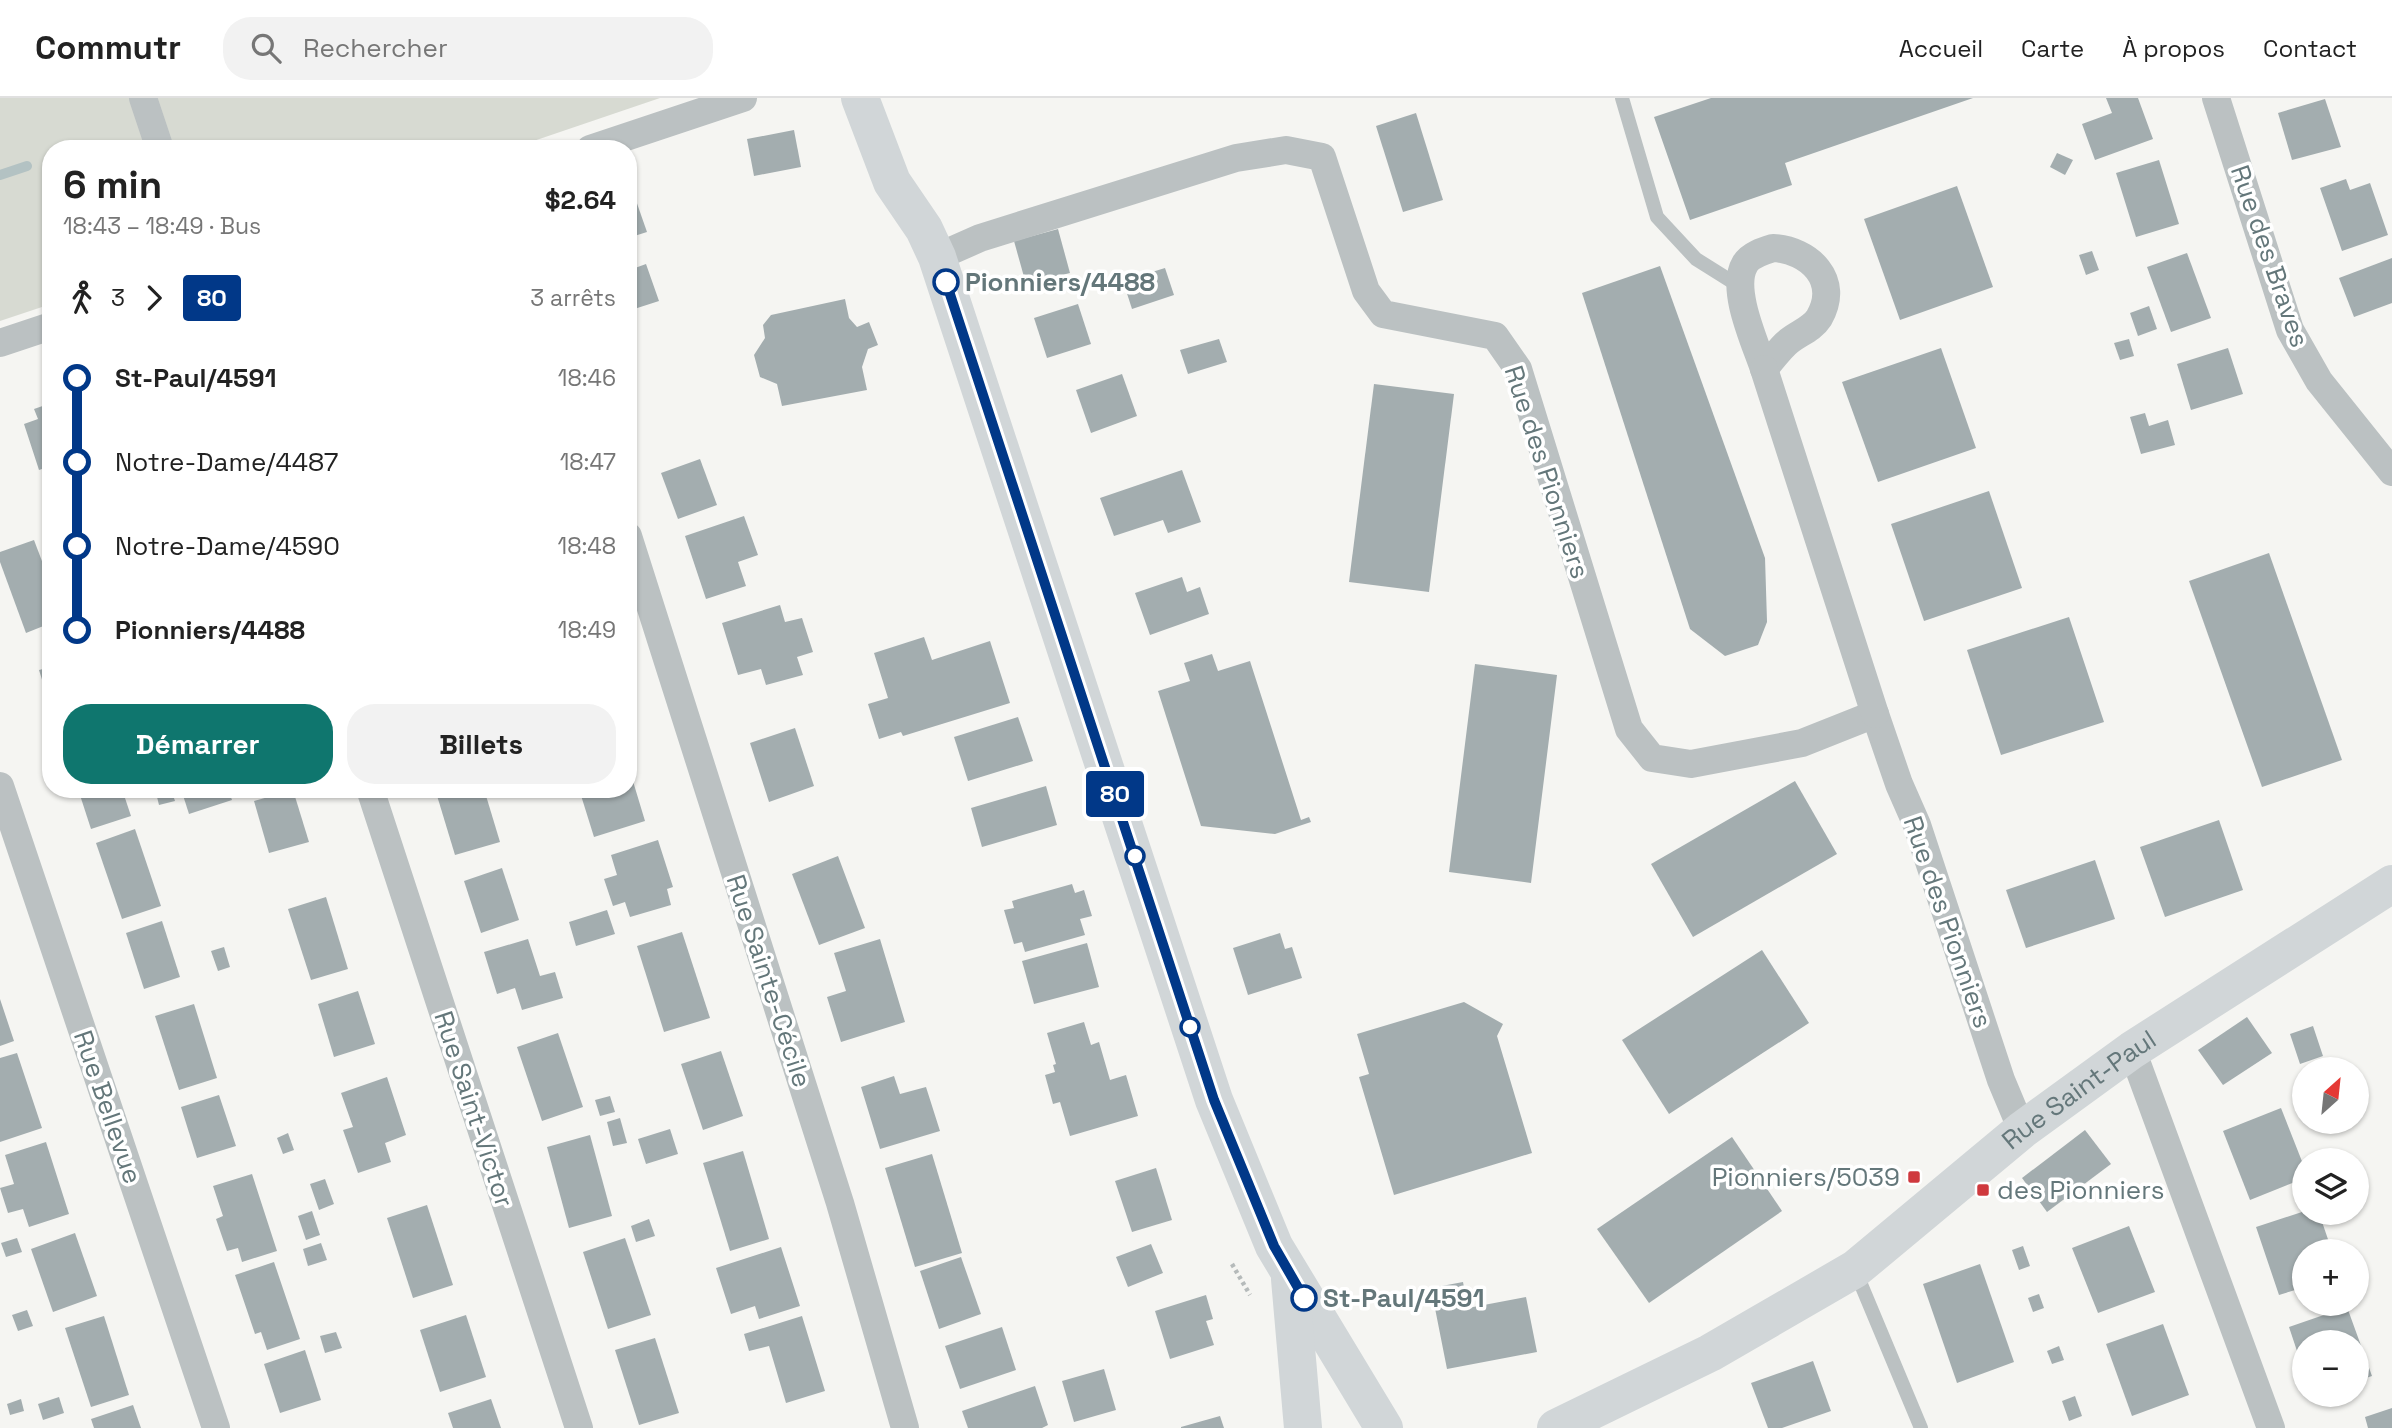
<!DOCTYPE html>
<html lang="fr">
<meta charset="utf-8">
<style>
body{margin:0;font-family:"Space Grotesk",sans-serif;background:#f2f2f2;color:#222;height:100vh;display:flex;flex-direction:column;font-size:26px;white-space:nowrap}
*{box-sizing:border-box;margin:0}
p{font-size:23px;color:#767676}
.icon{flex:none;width:38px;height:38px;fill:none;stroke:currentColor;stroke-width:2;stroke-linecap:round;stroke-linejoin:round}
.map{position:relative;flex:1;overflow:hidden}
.side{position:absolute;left:42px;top:42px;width:595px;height:658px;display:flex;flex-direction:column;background:#fff;border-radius:28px;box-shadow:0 2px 5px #0004}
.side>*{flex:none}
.badge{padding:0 14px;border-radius:5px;font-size:24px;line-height:46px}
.needle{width:46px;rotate:27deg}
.buttons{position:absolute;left:2292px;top:959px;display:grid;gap:14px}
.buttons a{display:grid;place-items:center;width:77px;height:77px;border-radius:50%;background:#fff;box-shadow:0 2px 5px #0004;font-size:35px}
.map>.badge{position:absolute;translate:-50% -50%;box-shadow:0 0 0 4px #fff}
.legs{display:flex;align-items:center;gap:10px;height:77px;padding:0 21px;font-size:23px}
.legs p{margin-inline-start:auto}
.overview{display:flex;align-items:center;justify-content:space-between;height:119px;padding:0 21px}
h1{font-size:38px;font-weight:700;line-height:52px}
.primary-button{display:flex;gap:14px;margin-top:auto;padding:14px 21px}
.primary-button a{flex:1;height:80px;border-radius:28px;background:#0f766e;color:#fff;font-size:28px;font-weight:700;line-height:80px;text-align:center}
.primary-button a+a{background:#f2f2f2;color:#222}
ul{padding:0 21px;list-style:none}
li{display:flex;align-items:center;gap:24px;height:84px;font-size:26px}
li i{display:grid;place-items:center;width:10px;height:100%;margin:0 9px;background:currentColor}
li i::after{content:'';width:18px;height:18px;margin:-9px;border:5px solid;border-radius:50%;background:#fff}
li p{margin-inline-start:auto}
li:first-child i{background:linear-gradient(#0000 50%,currentColor 0)}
li:last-child i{background:linear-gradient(currentColor 50%,#0000 0)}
header{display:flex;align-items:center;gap:42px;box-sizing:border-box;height:98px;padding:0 35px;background:#fff;border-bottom:2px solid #e0e0e0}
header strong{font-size:33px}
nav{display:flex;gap:38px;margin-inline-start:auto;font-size:24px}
.search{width:490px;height:63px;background:#f2f2f2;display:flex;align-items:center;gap:18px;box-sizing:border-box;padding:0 24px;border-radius:28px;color:#767676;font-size:26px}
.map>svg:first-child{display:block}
.green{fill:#d7dad2}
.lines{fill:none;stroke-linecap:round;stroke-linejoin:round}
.stream{stroke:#b3c2c3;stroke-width:10}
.building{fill:#a3adaf}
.path{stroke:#b5baba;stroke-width:4.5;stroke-dasharray:3.5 3.5;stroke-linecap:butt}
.lane{stroke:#bbc1c2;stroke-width:14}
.street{stroke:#bbc1c2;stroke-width:28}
.secondary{stroke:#d1d6d8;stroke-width:38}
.line-1-casing{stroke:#fff;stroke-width:16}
.line-1{stroke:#013888;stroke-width:10}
.stop-1-dot{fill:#fff;stroke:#013888;stroke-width:3.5}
.poi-dot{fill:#cf393e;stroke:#fff;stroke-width:2.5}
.labels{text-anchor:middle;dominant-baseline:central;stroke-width:7;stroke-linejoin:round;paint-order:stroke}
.street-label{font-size:26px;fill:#64777a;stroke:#fff}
.stop-label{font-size:26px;font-weight:bold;fill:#64777a;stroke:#fff;text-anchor:start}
.poi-label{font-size:26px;fill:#64777a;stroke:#fff;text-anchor:end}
</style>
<header>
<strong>Commutr</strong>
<div class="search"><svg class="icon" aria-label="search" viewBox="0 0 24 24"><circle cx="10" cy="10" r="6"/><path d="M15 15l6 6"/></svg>Rechercher</div>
<nav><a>Accueil</a><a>Carte</a><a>À propos</a><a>Contact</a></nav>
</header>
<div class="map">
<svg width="2392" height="1330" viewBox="0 0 2392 1330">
<rect width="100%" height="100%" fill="#f5f5f2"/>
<path class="green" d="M 0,0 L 660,0 L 510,51 L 51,51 L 51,206 L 0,223 Z"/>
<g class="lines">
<path class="stream" d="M 0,77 L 27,68"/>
</g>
<g class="building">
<path d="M 1711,0 L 1973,0 L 1785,65 L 1792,87 L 1690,122 L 1654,19 Z"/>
<path d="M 2106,0 L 2138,0 L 2153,41 L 2095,62 L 2082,26 L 2112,15 Z"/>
<path d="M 2325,1 L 2341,49 L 2292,62 L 2278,15 Z"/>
<path d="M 1416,15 L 1443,102 L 1403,114 L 1376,28 Z"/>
<path d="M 794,32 L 801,69 L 754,78 L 747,41 Z"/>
<path d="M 2057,55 L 2073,62 L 2065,77 L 2050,69 Z"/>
<path d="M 2159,62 L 2179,126 L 2136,139 L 2116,75 Z"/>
<path d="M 2346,81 L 2350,92 L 2370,85 L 2388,137 L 2342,153 L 2320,90 Z"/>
<path d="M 1957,88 L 1993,189 L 1900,222 L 1864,121 Z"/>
<path d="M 633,94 L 647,134 L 628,140 L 628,96 Z"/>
<path d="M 1058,131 L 1070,175 L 1026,186 L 1014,143 Z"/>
<path d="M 2092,153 L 2099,172 L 2086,177 L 2079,157 Z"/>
<path d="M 2187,155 L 2211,220 L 2171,234 L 2147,169 Z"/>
<path d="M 2392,160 L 2392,205 L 2354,219 L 2339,180 Z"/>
<path d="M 633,163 L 635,170 L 646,166 L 659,203 L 628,213 L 628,165 Z"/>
<path d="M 1660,168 L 1765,460 L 1767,524 L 1758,547 L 1725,558 L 1690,531 L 1582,195 Z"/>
<path d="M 1165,170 L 1174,197 L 1132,211 L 1123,183 Z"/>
<path d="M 845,201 L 849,220 L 857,229 L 869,224 L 878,247 L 868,251 L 862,269 L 867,292 L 782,308 L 777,286 L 760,279 L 754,257 L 765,240 L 763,227 L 771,217 Z"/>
<path d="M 1078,206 L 1091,246 L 1047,260 L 1034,220 Z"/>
<path d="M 2149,208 L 2157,231 L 2138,238 L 2130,215 Z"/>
<path d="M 1219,241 L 1227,264 L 1188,276 L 1180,252 Z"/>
<path d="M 2129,241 L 2134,258 L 2120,262 L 2114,245 Z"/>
<path d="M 1941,250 L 1976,350 L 1878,384 L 1842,284 Z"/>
<path d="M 2228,250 L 2243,296 L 2191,312 L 2177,266 Z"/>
<path d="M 1122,276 L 1137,318 L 1091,335 L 1076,292 Z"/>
<path d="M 1374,286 L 1454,296 L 1429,494 L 1349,484 Z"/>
<path d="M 51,305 L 51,368 L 39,372 L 24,326 L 38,321 L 34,311 Z"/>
<path d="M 2145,315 L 2149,328 L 2168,322 L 2175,347 L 2141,356 L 2130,319 Z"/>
<path d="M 700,361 L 717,407 L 678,421 L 661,375 Z"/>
<path d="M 1182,372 L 1201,424 L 1168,435 L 1163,422 L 1114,438 L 1100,400 Z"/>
<path d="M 1989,393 L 2022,490 L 1924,523 L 1891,426 Z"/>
<path d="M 744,418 L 758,457 L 738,464 L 746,488 L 706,501 L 685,438 Z"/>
<path d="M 34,442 L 51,487 L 51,525 L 26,535 L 0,464 L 0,454 Z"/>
<path d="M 2269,455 L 2342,662 L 2262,689 L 2189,483 Z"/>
<path d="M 1182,479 L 1187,494 L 1200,489 L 1209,516 L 1150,537 L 1135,495 Z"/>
<path d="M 780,507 L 785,524 L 802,520 L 813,554 L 797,559 L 803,577 L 766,587 L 761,571 L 738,577 L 722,525 Z"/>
<path d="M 2069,519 L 2104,624 L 2001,657 L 1967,552 Z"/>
<path d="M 924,539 L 932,562 L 990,543 L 1010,605 L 903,638 L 901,634 L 879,641 L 868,606 L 888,600 L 874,555 Z"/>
<path d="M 1212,556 L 1218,573 L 1250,563 L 1301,722 L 1309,719 L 1311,724 L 1275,736 L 1201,728 L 1158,593 L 1190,583 L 1184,565 Z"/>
<path d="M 1475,566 L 1557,577 L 1531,785 L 1449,774 Z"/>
<path d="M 51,569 L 51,607 L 50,607 L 39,572 Z"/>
<path d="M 1018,619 L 1033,663 L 968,683 L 954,639 Z"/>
<path d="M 795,630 L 814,688 L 769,704 L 750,645 Z"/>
<path d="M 629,670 L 645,723 L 594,739 L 579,691 L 628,691 Z"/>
<path d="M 1795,683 L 1837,756 L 1693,839 L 1651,766 Z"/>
<path d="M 1046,688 L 1057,727 L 982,749 L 971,710 Z"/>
<path d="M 78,691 L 122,691 L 131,718 L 91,731 Z"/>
<path d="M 155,691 L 171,691 L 175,703 L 159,707 Z"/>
<path d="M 181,691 L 228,691 L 232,702 L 189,716 Z"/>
<path d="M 435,691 L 484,691 L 500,744 L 455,757 Z"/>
<path d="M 293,692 L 309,744 L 269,755 L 254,703 Z"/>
<path d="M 2219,722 L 2243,792 L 2165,819 L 2140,749 Z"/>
<path d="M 135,731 L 161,808 L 122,821 L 96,745 Z"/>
<path d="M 658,742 L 673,789 L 667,791 L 671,807 L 630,819 L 625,804 L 613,808 L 604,781 L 617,777 L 611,757 Z"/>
<path d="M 838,758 L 865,830 L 819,847 L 792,776 Z"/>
<path d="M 2095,762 L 2115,821 L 2026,850 L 2006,792 Z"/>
<path d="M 502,770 L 519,822 L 481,835 L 464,783 Z"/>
<path d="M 1072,786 L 1075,795 L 1084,792 L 1092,818 L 1080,821 L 1085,837 L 1025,854 L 1022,844 L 1014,846 L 1004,812 L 1014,810 L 1012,803 Z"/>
<path d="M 326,799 L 348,871 L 311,882 L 288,811 Z"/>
<path d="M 607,812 L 615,836 L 576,848 L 569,824 Z"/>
<path d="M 162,823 L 180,879 L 144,891 L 126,835 Z"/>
<path d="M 682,834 L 710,920 L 664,934 L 637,848 Z"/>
<path d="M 1280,835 L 1285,851 L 1292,849 L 1302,880 L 1248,897 L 1233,850 Z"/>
<path d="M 528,841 L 540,878 L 555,874 L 563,900 L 522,912 L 515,890 L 497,896 L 484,854 Z"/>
<path d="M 880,841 L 905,924 L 841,944 L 827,899 L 846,893 L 834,855 Z"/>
<path d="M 1087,845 L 1099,889 L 1034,906 L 1022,863 Z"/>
<path d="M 224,849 L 230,869 L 218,873 L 211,853 Z"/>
<path d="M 1762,852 L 1809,925 L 1669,1016 L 1622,942 Z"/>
<path d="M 358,893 L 375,946 L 334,959 L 318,906 Z"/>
<path d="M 0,901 L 14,943 L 0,948 Z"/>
<path d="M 1464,904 L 1503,926 L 1497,938 L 1532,1055 L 1394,1097 L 1359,979 L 1369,976 L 1357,936 Z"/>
<path d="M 194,906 L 217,980 L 179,992 L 155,918 Z"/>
<path d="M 2247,919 L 2272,955 L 2223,987 L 2198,952 Z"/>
<path d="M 1084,924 L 1091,947 L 1099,944 L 1110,982 L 1126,977 L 1138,1018 L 1070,1038 L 1060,1004 L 1053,1006 L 1045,977 L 1055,974 L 1053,967 L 1056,966 L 1047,935 Z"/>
<path d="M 2313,928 L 2323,958 L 2300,966 L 2290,936 Z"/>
<path d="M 558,935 L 583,1009 L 542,1023 L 517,949 Z"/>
<path d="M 721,953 L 743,1018 L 703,1032 L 681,966 Z"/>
<path d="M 17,955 L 42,1030 L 0,1044 L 0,960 Z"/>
<path d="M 894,978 L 900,996 L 926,989 L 940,1033 L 880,1051 L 861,989 Z"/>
<path d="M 387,979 L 406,1037 L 385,1045 L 391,1064 L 358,1075 L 343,1032 L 353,1029 L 341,995 Z"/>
<path d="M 219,997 L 236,1048 L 197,1060 L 181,1009 Z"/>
<path d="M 610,998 L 615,1014 L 600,1018 L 595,1002 Z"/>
<path d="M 2281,1010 L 2305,1071 L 2305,1080 L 2250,1102 L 2223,1033 Z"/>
<path d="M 620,1020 L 627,1045 L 613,1048 L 607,1024 Z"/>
<path d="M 670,1031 L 678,1056 L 646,1066 L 638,1041 Z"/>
<path d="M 2085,1032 L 2111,1066 L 2047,1114 L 2022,1080 Z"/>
<path d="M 288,1035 L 294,1052 L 283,1056 L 277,1040 Z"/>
<path d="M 590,1037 L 612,1118 L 569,1130 L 547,1049 Z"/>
<path d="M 1732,1039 L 1782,1113 L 1649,1205 L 1597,1131 Z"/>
<path d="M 46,1044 L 69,1116 L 29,1129 L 23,1111 L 8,1115 L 0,1090 L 14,1086 L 5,1057 Z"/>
<path d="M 743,1053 L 769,1141 L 730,1153 L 703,1065 Z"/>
<path d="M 932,1056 L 962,1155 L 915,1169 L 885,1070 Z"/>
<path d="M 1156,1070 L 1172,1122 L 1132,1134 L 1115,1083 Z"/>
<path d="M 252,1076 L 277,1153 L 242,1164 L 238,1150 L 227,1153 L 216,1121 L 223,1118 L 213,1088 Z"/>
<path d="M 325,1081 L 334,1106 L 319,1112 L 310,1086 Z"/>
<path d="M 427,1107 L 453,1187 L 413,1200 L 387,1120 Z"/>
<path d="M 312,1113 L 320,1137 L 306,1142 L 298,1118 Z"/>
<path d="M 2305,1113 L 2319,1115 L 2332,1153 L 2305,1153 L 2305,1189 L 2279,1197 L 2256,1129 Z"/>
<path d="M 649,1121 L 655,1138 L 636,1144 L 631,1128 Z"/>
<path d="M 2129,1128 L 2155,1194 L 2098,1215 L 2072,1150 Z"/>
<path d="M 75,1135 L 97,1198 L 53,1214 L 31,1151 Z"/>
<path d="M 17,1140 L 22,1154 L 6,1159 L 1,1145 Z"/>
<path d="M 625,1140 L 651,1217 L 608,1231 L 583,1154 Z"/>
<path d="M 321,1145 L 327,1162 L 308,1168 L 303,1151 Z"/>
<path d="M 1151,1146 L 1163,1175 L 1128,1189 L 1116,1159 Z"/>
<path d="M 2023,1148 L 2030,1168 L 2019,1172 L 2012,1152 Z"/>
<path d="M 781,1149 L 800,1208 L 759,1221 L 755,1208 L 731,1216 L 716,1170 Z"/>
<path d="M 961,1159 L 981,1216 L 939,1231 L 920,1173 Z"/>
<path d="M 274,1164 L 300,1241 L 267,1252 L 261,1234 L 255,1236 L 235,1177 Z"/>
<path d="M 1980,1166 L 2014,1264 L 1957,1285 L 1923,1186 Z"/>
<path d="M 1463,1184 L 1468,1210 L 1526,1199 L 1537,1254 L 1447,1271 L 1431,1190 Z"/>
<path d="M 2039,1196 L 2044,1210 L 2033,1214 L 2028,1200 Z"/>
<path d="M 1206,1197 L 1213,1221 L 1206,1223 L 1214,1247 L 1170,1261 L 1155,1213 Z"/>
<path d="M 2347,1209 L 2372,1278 L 2357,1283 L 2357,1244 L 2305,1244 L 2304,1274 L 2289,1229 Z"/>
<path d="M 27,1212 L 33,1228 L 18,1233 L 12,1217 Z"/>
<path d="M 466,1217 L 486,1279 L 440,1294 L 420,1232 Z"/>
<path d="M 104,1218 L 129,1297 L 91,1309 L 65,1230 Z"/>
<path d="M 802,1218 L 825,1293 L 786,1305 L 769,1248 L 749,1253 L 744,1236 Z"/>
<path d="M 2163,1226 L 2189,1297 L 2132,1318 L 2106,1246 Z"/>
<path d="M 1002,1229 L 1016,1272 L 960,1291 L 945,1248 Z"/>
<path d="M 336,1234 L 342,1250 L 325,1255 L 320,1238 Z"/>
<path d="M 655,1240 L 679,1315 L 639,1327 L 615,1252 Z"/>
<path d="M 2059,1248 L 2064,1262 L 2052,1266 L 2047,1253 Z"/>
<path d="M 305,1252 L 321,1302 L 280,1315 L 264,1266 Z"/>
<path d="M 1813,1263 L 1831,1313 L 1782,1330 L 1768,1330 L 1751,1285 Z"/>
<path d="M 1104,1271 L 1116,1312 L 1074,1324 L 1062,1283 Z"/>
<path d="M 1035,1288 L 1048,1327 L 1042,1330 L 968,1330 L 962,1313 Z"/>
<path d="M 2075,1298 L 2082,1318 L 2069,1323 L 2062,1303 Z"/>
<path d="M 59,1299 L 64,1315 L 43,1322 L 38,1306 Z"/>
<path d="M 21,1301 L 24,1313 L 10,1317 L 7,1306 Z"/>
<path d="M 491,1301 L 501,1330 L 453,1330 L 448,1315 Z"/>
<path d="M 133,1307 L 141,1330 L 94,1330 L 91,1321 Z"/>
<path d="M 2392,1310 L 2392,1330 L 2368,1330 L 2365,1319 Z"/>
<path d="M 1220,1318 L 1224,1330 L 1181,1330 L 1181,1329 Z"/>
</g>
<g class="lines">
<path class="path" d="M 1232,1166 L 1250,1197"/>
<g class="lane">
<path d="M 1622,0 L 1657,119 L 1696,161 L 1739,188"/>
<path d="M 1855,1172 L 1921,1330"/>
</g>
<g class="street">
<path d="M 143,0 L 160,51"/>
<path d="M 2216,0 L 2290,232 L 2319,283 L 2392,374"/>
<path d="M 590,51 L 743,0"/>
<path d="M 1773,150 C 1809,152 1841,182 1819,220 C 1812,231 1799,235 1789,243 C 1780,250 1772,262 1764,271 C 1755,244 1730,191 1745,166 C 1750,157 1763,153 1773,150 Z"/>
<path d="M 937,159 L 980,140 L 1236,60 L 1286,52 L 1322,59 L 1366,193 L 1383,216 L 1495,238 L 1518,271 L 1629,631 L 1652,660 L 1691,666 L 1802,645 L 1875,616 L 1899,686 L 1917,727 L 2001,982 L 2022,1032"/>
<path d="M 0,245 L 51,228"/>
<path d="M 1764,271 L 1875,616"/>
<path d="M 628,438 L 840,1105 L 905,1330"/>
<path d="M 0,688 L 216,1330"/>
<path d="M 370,691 L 579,1330"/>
<path d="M 2132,952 L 2271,1330"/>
</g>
<g class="secondary">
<path d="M 860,0 L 892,84 L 924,131 L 937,159 L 1214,1002 L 1274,1148 L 1384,1330"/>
<path d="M 1290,1181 L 1303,1330"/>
<path id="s1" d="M 1556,1330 L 1710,1255 L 1855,1171 L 2022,1032 L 2132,952 L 2392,786"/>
</g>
</g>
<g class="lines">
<g class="line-1-casing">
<path id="line-1" d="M 946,184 L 1214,1002 L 1274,1148 L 1304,1200"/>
</g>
<use href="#line-1" class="line-1"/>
</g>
<g class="stop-1-dot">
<circle cx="946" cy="184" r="12"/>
<circle cx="1135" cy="758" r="9"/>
<circle cx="1190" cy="929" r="9"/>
<circle cx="1304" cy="1200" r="12"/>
</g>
<g class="poi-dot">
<rect x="1907" y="1072" width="14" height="14" rx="3.5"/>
<rect x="1976" y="1085" width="14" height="14" rx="3.5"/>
</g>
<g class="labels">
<g class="street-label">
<text transform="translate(2270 158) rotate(71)">Rue des Braves</text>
<text transform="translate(1547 374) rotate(72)">Rue des Pionniers</text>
<text transform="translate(1948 824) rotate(71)">Rue des Pionniers</text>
<text transform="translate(769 883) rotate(72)">Rue Sainte-Cécile</text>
<text stroke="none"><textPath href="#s1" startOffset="626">Rue Saint-Paul</textPath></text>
<text transform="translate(108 1009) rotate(71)">Rue Bellevue</text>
<text transform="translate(474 1011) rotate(72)">Rue Saint-Victor</text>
</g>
<g class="stop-label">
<text x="965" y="184">Pionniers/4488</text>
<text x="1323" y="1200">St-Paul/4591</text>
</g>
<g class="poi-label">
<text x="1900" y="1079">Pionniers/5039</text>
<text x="1997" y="1092" text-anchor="start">des Pionniers</text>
</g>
</g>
</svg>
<div class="buttons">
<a><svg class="needle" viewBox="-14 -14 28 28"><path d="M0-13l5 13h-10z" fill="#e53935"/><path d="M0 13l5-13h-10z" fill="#767676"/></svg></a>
<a><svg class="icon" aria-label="layers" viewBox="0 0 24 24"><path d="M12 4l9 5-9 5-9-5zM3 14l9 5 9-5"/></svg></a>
<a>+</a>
<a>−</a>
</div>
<b class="badge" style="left:1115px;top:696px;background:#013888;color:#fff">80</b>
<section class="side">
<div class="overview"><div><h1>6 min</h1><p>18:43 – 18:49 · Bus</p></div><b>$2.64</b></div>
<div class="legs"><svg class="icon" aria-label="walk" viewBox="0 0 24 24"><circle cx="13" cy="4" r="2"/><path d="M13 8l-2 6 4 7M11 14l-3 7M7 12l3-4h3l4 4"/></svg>3<svg class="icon" aria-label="forward" viewBox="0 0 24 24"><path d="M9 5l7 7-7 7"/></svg><b class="badge" style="background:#013888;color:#fff">80</b><p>3 arrêts</p></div>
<ul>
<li><i style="color:#013888"></i><b>St-Paul/4591</b><p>18:46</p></li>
<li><i style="color:#013888"></i><span>Notre-Dame/4487</span><p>18:47</p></li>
<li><i style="color:#013888"></i><span>Notre-Dame/4590</span><p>18:48</p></li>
<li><i style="color:#013888"></i><b>Pionniers/4488</b><p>18:49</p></li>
</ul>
<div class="primary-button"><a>Démarrer</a><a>Billets</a></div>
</section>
</div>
